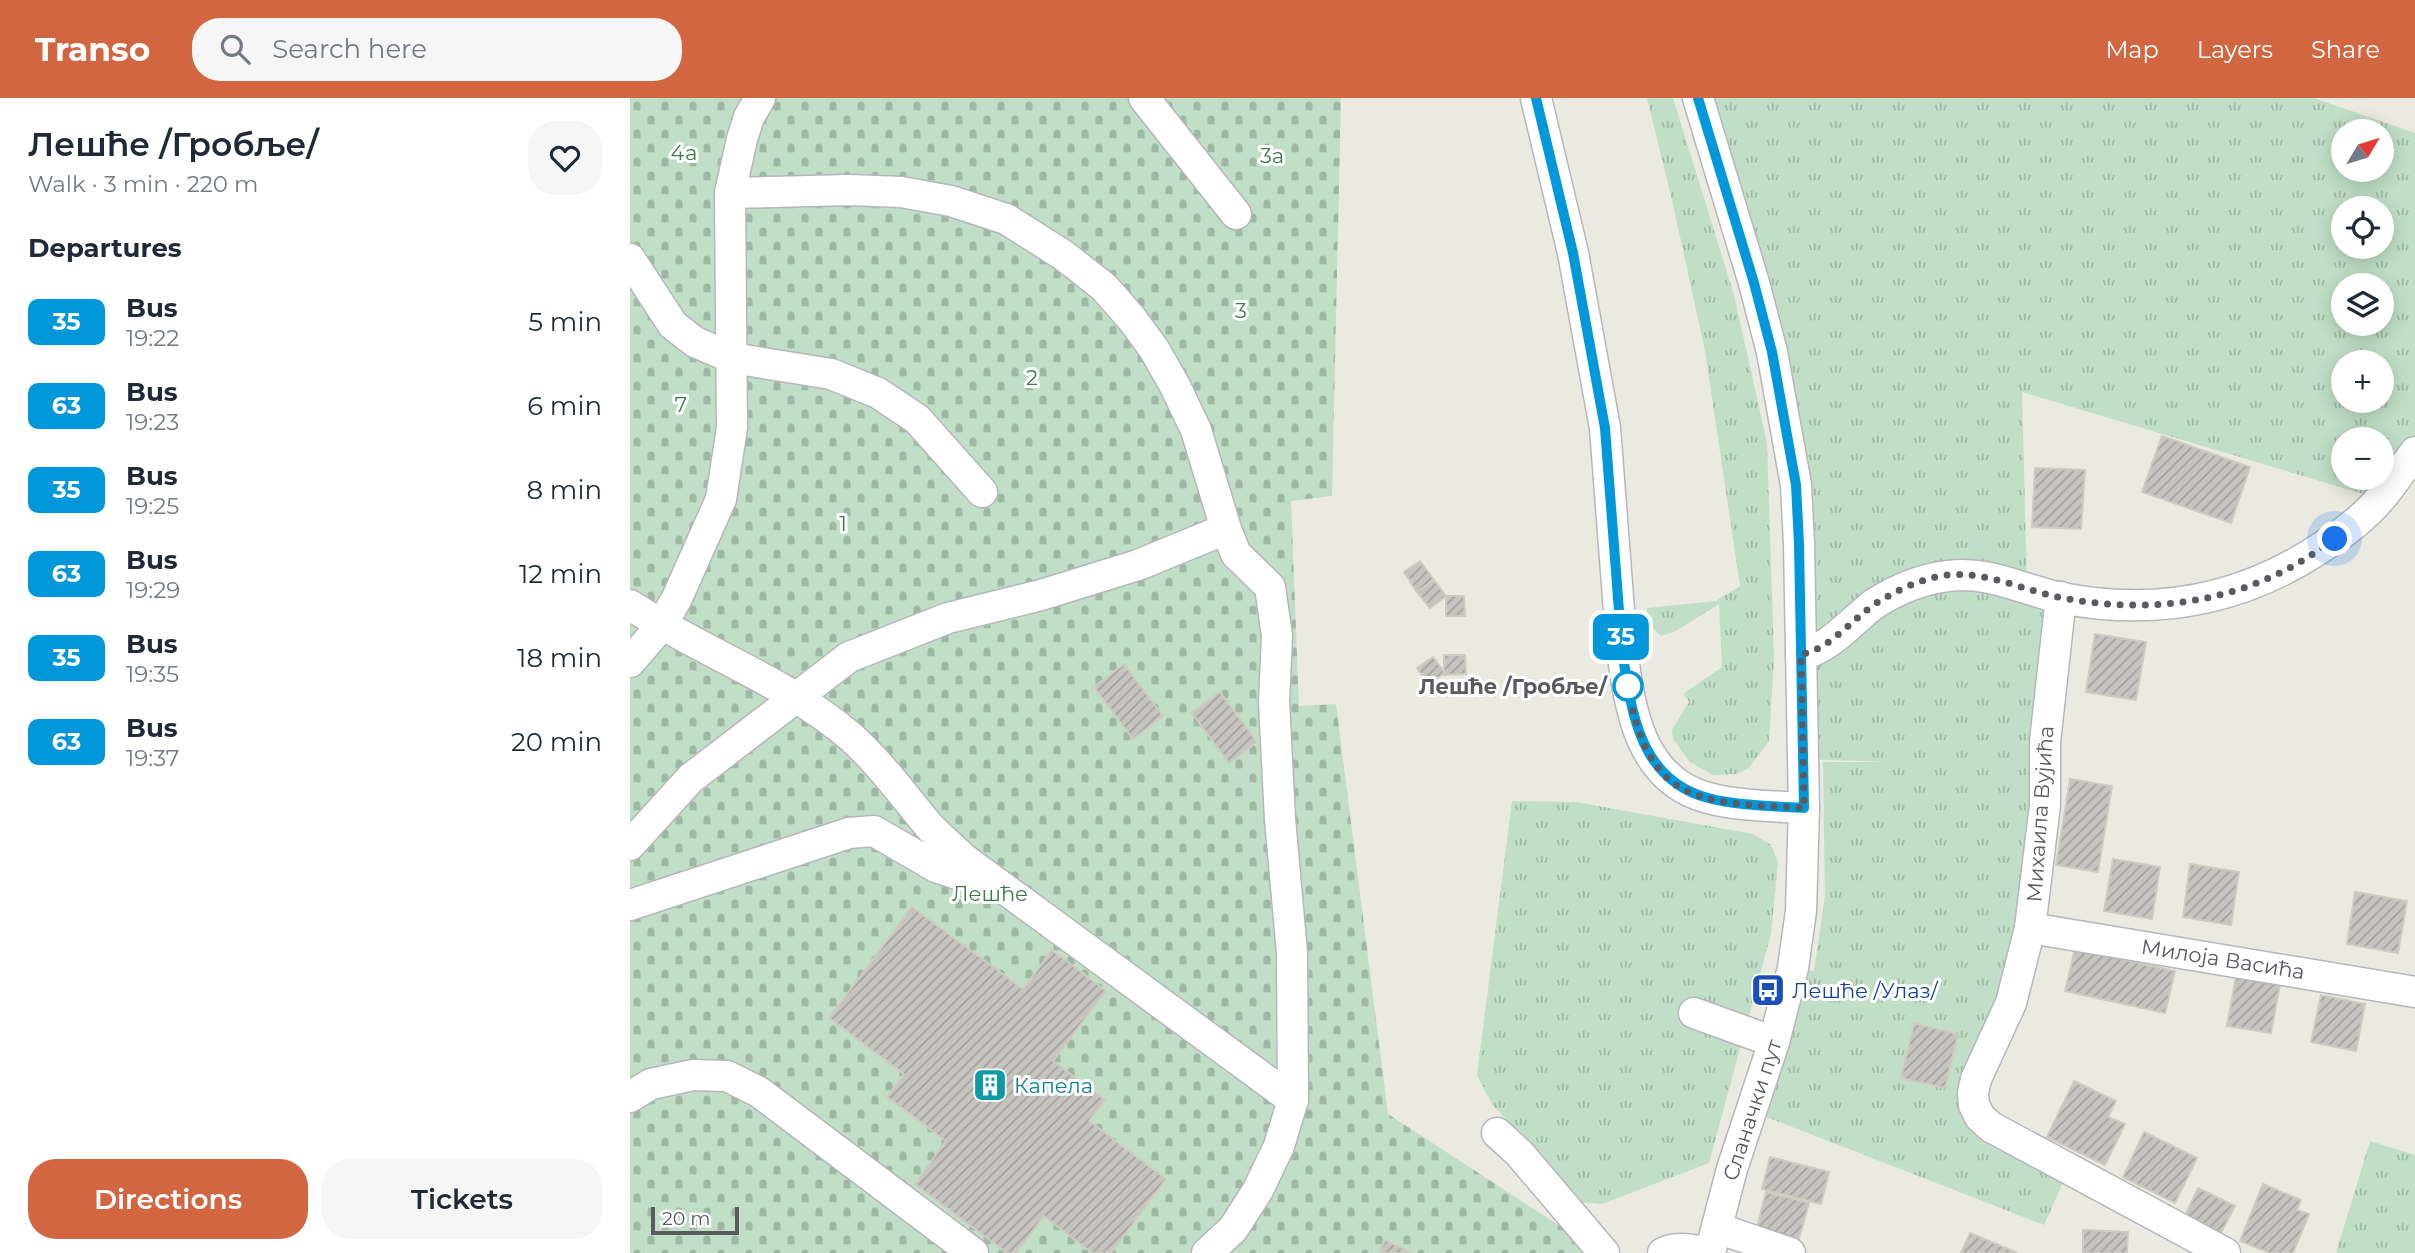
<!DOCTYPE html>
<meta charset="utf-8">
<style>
body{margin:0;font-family:Montserrat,sans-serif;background:#f6f6f7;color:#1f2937;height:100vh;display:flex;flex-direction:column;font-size:26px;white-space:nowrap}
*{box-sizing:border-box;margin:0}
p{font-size:23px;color:#747a83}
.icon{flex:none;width:38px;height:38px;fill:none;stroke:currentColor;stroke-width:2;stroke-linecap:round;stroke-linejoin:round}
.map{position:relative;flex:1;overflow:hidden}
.sheet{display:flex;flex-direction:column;background:#fff;width:630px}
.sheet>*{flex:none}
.badge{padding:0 14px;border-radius:10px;font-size:24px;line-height:46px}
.needle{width:46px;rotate:52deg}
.tools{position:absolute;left:1701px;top:21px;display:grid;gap:14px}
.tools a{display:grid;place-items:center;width:63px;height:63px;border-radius:50%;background:#fff;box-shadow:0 4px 18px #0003;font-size:35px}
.scale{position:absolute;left:21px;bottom:18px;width:88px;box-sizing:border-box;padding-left:7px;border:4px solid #595b60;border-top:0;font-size:19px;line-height:24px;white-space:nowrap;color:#595b60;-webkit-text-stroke:5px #fff;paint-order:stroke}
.you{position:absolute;width:35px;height:35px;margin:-18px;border:5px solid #fff;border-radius:50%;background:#1a73e8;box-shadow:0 0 0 10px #1a73e833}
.map>.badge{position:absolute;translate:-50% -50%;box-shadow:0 0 0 4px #fff}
h2{padding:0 28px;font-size:26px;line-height:63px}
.round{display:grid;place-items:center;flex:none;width:74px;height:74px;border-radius:28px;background:#f6f6f7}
.summary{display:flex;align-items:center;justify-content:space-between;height:119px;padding:0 28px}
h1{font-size:33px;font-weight:600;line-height:52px}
.button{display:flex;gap:14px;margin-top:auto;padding:14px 28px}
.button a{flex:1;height:80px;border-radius:28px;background:#d16640;color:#fff;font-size:28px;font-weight:600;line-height:80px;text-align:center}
.button a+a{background:#f6f6f7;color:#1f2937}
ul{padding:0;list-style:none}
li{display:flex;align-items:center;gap:21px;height:84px;padding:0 28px}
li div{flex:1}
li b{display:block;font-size:26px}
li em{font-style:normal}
li .badge{min-width:77px;font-weight:700;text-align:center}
header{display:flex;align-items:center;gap:42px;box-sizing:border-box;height:98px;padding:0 35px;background:#d16640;color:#fff}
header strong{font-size:33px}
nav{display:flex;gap:38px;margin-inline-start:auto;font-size:24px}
.search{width:490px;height:63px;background:#f6f6f7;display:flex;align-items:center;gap:18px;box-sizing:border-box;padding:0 24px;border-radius:28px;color:#747a83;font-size:26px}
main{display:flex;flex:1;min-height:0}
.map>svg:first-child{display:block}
.grass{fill:url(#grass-tufts);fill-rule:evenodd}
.cemetery{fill:url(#cemetery-stones)}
.building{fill:url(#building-hatch);stroke:#ceccc0;stroke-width:2}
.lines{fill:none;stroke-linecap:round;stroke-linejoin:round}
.minor-casing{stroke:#b6b7bc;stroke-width:33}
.minor{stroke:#fff;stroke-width:30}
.line-casing{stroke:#fff;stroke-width:16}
.line{stroke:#0098da;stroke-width:10}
.walk{stroke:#595b60;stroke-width:7;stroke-dasharray:0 12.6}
.stop-dot{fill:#fff;stroke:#0098da;stroke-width:3.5}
.labels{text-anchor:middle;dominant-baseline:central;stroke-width:6;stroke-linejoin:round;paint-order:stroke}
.park-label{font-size:21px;fill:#3e7a4c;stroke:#fff}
.stop-label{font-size:21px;font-weight:bold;fill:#595b60;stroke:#fff;text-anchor:end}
.street-label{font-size:21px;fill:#595b60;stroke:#fff}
.transit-label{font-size:21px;fill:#164399;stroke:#fff;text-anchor:start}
.culture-label{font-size:21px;fill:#0d838f;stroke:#fff;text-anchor:start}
</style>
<header>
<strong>Transo</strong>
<div class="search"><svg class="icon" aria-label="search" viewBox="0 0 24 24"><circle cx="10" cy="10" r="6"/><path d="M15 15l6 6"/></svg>Search here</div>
<nav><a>Map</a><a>Layers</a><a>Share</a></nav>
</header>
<main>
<section class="sheet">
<div class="summary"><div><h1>Лешће /Гробље/</h1><p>Walk · 3 min · 220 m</p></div><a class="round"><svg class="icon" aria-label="heart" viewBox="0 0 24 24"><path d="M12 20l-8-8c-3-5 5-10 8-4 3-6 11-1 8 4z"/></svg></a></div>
<h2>Departures</h2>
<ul>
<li><span class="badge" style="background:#0098da;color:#fff">35</span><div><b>Bus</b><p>19:22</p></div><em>5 min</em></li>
<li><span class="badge" style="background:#0098da;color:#fff">63</span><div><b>Bus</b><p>19:23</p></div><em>6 min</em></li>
<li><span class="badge" style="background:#0098da;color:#fff">35</span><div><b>Bus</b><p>19:25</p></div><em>8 min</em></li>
<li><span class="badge" style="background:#0098da;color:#fff">63</span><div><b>Bus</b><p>19:29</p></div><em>12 min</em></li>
<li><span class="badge" style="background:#0098da;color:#fff">35</span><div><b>Bus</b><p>19:35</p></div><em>18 min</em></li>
<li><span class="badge" style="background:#0098da;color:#fff">63</span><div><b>Bus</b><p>19:37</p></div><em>20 min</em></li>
</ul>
<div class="button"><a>Directions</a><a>Tickets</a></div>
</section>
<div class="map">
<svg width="1785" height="1155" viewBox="0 0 1785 1155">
<defs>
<pattern id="grass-tufts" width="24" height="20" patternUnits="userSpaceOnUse" patternTransform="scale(1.75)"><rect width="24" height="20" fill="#c0dfc6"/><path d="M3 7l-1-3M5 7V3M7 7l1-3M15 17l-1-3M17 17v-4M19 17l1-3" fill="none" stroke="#9fb8a4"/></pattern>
<pattern id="cemetery-stones" width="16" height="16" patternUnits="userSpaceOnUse" patternTransform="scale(1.75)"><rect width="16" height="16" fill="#c0dfc6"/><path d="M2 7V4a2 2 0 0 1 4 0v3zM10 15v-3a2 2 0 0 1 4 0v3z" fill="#9fb8a4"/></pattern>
<pattern id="building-hatch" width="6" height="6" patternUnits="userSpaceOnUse" patternTransform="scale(1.75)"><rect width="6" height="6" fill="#c5c4be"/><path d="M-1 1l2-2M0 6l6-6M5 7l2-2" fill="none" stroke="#a3a29e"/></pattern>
</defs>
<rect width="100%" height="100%" fill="#eaeae1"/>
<g class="grass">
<path d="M 1017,0 L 1043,0 L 1104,197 L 1137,345 L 1144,560 L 1139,643 L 1119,670 L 1107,676 L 1083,677 L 1060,664 L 1043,641 L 1042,632 L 1059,604 L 1053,596 L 1092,569 L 1089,506 L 1046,533 L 1031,538 L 1017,524 L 1017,510 L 1086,503 L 1110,488 L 1075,253 L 1042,102 Z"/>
<path d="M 1068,0 L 1684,0 L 1785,35 L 1785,354 L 1750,401 L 1392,294 L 1397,489 L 1431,499 L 1408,772 L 1346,981 L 1331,1017 L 1439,1071 L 1414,1127 L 1121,1013 L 1163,870 L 1184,873 L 1195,798 L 1193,664 L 1257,664 L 1173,661 L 1166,387 ZM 1713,33 L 1752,33 L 1752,72 L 1713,72 ZM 1713,110 L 1752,110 L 1752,149 L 1713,149 ZM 1713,187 L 1752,187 L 1752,226 L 1713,226 ZM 1713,264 L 1752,264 L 1752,303 L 1713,303 ZM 1713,341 L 1752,341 L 1752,380 L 1713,380 Z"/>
<path d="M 882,703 L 946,704 L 1123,736 L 1141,747 L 1148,764 L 1141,836 L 1079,1065 L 972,1106 L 949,1104 L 911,1055 L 863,1008 L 847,977 Z"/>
<path d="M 1740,1043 L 1785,1057 L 1785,1155 L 1706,1155 Z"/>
</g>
<path class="cemetery" d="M 0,0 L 711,0 L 702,398 L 661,403 L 669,608 L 706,606 L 758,1016 L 971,1155 L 0,1155 Z"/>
<g class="building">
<path d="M 1532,338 L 1620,369 L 1601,425 L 1512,394 Z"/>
<path d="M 1405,370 L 1455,372 L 1451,431 L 1402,429 Z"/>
<path d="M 790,463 L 804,482 L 787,494 L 774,474 Z"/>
<path d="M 804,482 L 816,498 L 800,510 L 787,494 Z"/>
<path d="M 816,498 L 834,498 L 835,518 L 816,518 Z"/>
<path d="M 1465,536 L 1516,544 L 1506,602 L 1456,594 Z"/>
<path d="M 814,557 L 835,557 L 836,576 L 814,577 Z"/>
<path d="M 803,559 L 815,575 L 798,586 L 787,570 Z"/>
<path d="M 494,566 L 533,618 L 503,641 L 464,589 Z"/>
<path d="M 590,594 L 627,644 L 599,665 L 562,615 Z"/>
<path d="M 1440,681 L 1482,688 L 1468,774 L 1426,767 Z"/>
<path d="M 1483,761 L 1530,769 L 1522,821 L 1474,813 Z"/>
<path d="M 1560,766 L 1609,774 L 1601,827 L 1553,819 Z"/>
<path d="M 1725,794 L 1777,803 L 1768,855 L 1717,846 Z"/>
<path d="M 282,809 L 393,891 L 422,852 L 476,893 L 423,963 L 475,1002 L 459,1023 L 536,1081 L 481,1155 L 462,1155 L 414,1118 L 386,1155 L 377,1155 L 285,1086 L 316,1043 L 257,999 L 274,976 L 199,920 Z"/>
<path d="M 1445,851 L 1545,873 L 1535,915 L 1435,893 Z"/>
<path d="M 1606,878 L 1650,886 L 1641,935 L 1597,928 Z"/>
<path d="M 1691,897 L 1735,906 L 1726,953 L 1681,944 Z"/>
<path d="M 1284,925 L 1328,936 L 1315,990 L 1271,980 Z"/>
<path d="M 1444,983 L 1486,1003 L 1478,1019 L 1495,1026 L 1475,1067 L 1417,1039 Z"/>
<path d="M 1514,1034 L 1567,1060 L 1545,1105 L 1493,1079 Z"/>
<path d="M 1140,1059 L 1199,1074 L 1191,1106 L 1132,1091 Z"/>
<path d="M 1633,1086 L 1671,1102 L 1667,1112 L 1679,1116 L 1663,1155 L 1639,1155 L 1610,1143 Z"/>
<path d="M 1568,1090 L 1605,1108 L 1591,1135 L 1555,1118 Z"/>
<path d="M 1136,1094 L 1179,1105 L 1169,1141 L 1127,1130 Z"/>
<path d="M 1453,1132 L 1498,1134 L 1497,1155 L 1453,1155 Z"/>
<path d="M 1340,1135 L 1388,1155 L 1331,1155 Z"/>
<path d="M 755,1142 L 782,1155 L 749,1155 Z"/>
</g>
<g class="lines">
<g class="minor-casing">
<g id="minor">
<path d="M 514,0 L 606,116"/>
<path d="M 906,0 L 943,155 L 975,330 L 992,552 C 1000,612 1010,682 1078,700 C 1108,708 1143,708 1174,710"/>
<path d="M 1068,0 L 1124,185 L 1142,254 L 1166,387 L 1169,446 L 1174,710 L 1171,813 L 1163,870 L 1144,944 L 1102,1071 L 1080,1155"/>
<path d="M 100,95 L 219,92 L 271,94 L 321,103 L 376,121 L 433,157 L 474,189 L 502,221 L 524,251 L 545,288 L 566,332 L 596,431 L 606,456 L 640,489 L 647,538 L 644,604 L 650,721 L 662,855 L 663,1002 L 649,1048 L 628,1092 L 603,1131 L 577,1155"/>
<path d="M 0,161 L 43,227 L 65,244 L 102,260 L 201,276 L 248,295 L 287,321 L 352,394"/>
<path d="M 1431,499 L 1415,644 L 1415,707 L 1400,830 L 1381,905 L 1346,981 L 1343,995 L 1344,1007 L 1350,1019 L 1361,1029 L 1595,1155"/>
<path d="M 0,507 C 71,554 156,583 221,639 C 251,666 274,698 299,728 C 310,740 323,750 334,761 L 663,1002"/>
<path d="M 1171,556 C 1196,554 1224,521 1244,506 C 1266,492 1291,481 1318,478 C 1356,472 1394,492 1431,500 C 1523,518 1610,503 1689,451 C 1711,437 1733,421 1750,401 C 1763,386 1773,370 1785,354"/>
<path d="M 0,564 L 31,528 L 47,500 L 91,401 L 102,330 L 100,95 L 112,41 L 119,19 L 130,0"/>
<path d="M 0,747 L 61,680 L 219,559 L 318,520 L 411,497 L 508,467 L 596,431"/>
<path d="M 0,807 L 219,735 L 244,733 L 306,769 L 354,785"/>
<path d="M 1400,830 L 1785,894"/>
<path d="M 1064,915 L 1144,944"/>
<path d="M 0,999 L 21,986 L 63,977 L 97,978 L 129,994 L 343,1155"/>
<path d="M 867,1035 L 889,1055 L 974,1155"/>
<path d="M 1087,1130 L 1160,1155"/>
<path d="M 1033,1155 C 1048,1148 1064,1152 1080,1155"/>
</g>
</g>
<use href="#minor" class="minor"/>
</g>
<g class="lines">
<g class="line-casing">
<path id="line" d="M 906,0 L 943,155 L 975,330 L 992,552 C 1001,612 1009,682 1078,700 C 1108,708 1143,708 1174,710 L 1169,446 L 1166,387 L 1142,254 L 1124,185 L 1068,0"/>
</g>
<use href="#line" class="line"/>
<path class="walk" d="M 998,588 C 1003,621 1016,671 1051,690 C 1086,709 1135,707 1174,710 L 1171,556 C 1196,554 1224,520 1245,506 C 1267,492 1292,480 1318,477 C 1357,473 1395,493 1433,500 C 1503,513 1575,509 1641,479 C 1664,469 1685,455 1705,441"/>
</g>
<defs>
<g id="bus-square" transform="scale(1.75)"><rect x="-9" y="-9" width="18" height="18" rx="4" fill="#1a4fb4" stroke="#fff"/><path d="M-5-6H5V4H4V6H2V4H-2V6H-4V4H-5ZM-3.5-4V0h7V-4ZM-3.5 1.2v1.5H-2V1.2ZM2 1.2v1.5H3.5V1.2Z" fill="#fff"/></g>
<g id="building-square" transform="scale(1.75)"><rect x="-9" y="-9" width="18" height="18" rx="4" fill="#0f9aa8" stroke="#fff"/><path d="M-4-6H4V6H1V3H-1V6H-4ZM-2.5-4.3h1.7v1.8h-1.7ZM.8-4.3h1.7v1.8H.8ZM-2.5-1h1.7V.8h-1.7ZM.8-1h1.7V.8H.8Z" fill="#fff"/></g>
</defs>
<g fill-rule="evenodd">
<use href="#bus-square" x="1138" y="892"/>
<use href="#building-square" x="360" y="987"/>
</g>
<circle class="stop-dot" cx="998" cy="588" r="14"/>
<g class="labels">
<g class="park-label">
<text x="54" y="54">4a</text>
<text x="642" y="57">3a</text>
<text x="611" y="212">3</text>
<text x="402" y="279">2</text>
<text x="51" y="306">7</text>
<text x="213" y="425">1</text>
<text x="360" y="795">Лешће</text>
</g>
<g class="stop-label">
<text x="977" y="588">Лешће /Гробље/</text>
</g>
<g class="street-label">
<text transform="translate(1410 716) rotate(-86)">Михаила Вујића</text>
<text transform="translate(1593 861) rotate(9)">Милоја Васића</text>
<text transform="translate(1122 1012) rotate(-72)">Сланачки пут</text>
</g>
<g class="transit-label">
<text x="1162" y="892">Лешће /Улаз/</text>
</g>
<g class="culture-label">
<text x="384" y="987">Капела</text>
</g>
</g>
</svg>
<div class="tools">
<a><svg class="needle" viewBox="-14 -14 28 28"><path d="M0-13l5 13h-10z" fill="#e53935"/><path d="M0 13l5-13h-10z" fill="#747a83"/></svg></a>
<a><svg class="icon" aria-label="locate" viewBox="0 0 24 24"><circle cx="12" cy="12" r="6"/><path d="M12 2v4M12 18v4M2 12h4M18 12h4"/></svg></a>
<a><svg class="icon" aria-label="layers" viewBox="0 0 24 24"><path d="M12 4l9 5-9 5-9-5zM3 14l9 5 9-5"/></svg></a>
<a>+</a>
<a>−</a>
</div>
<div class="scale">20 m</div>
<div class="you" style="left:1705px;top:441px"></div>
<b class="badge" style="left:991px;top:539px;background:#0098da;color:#fff">35</b>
</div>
</main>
